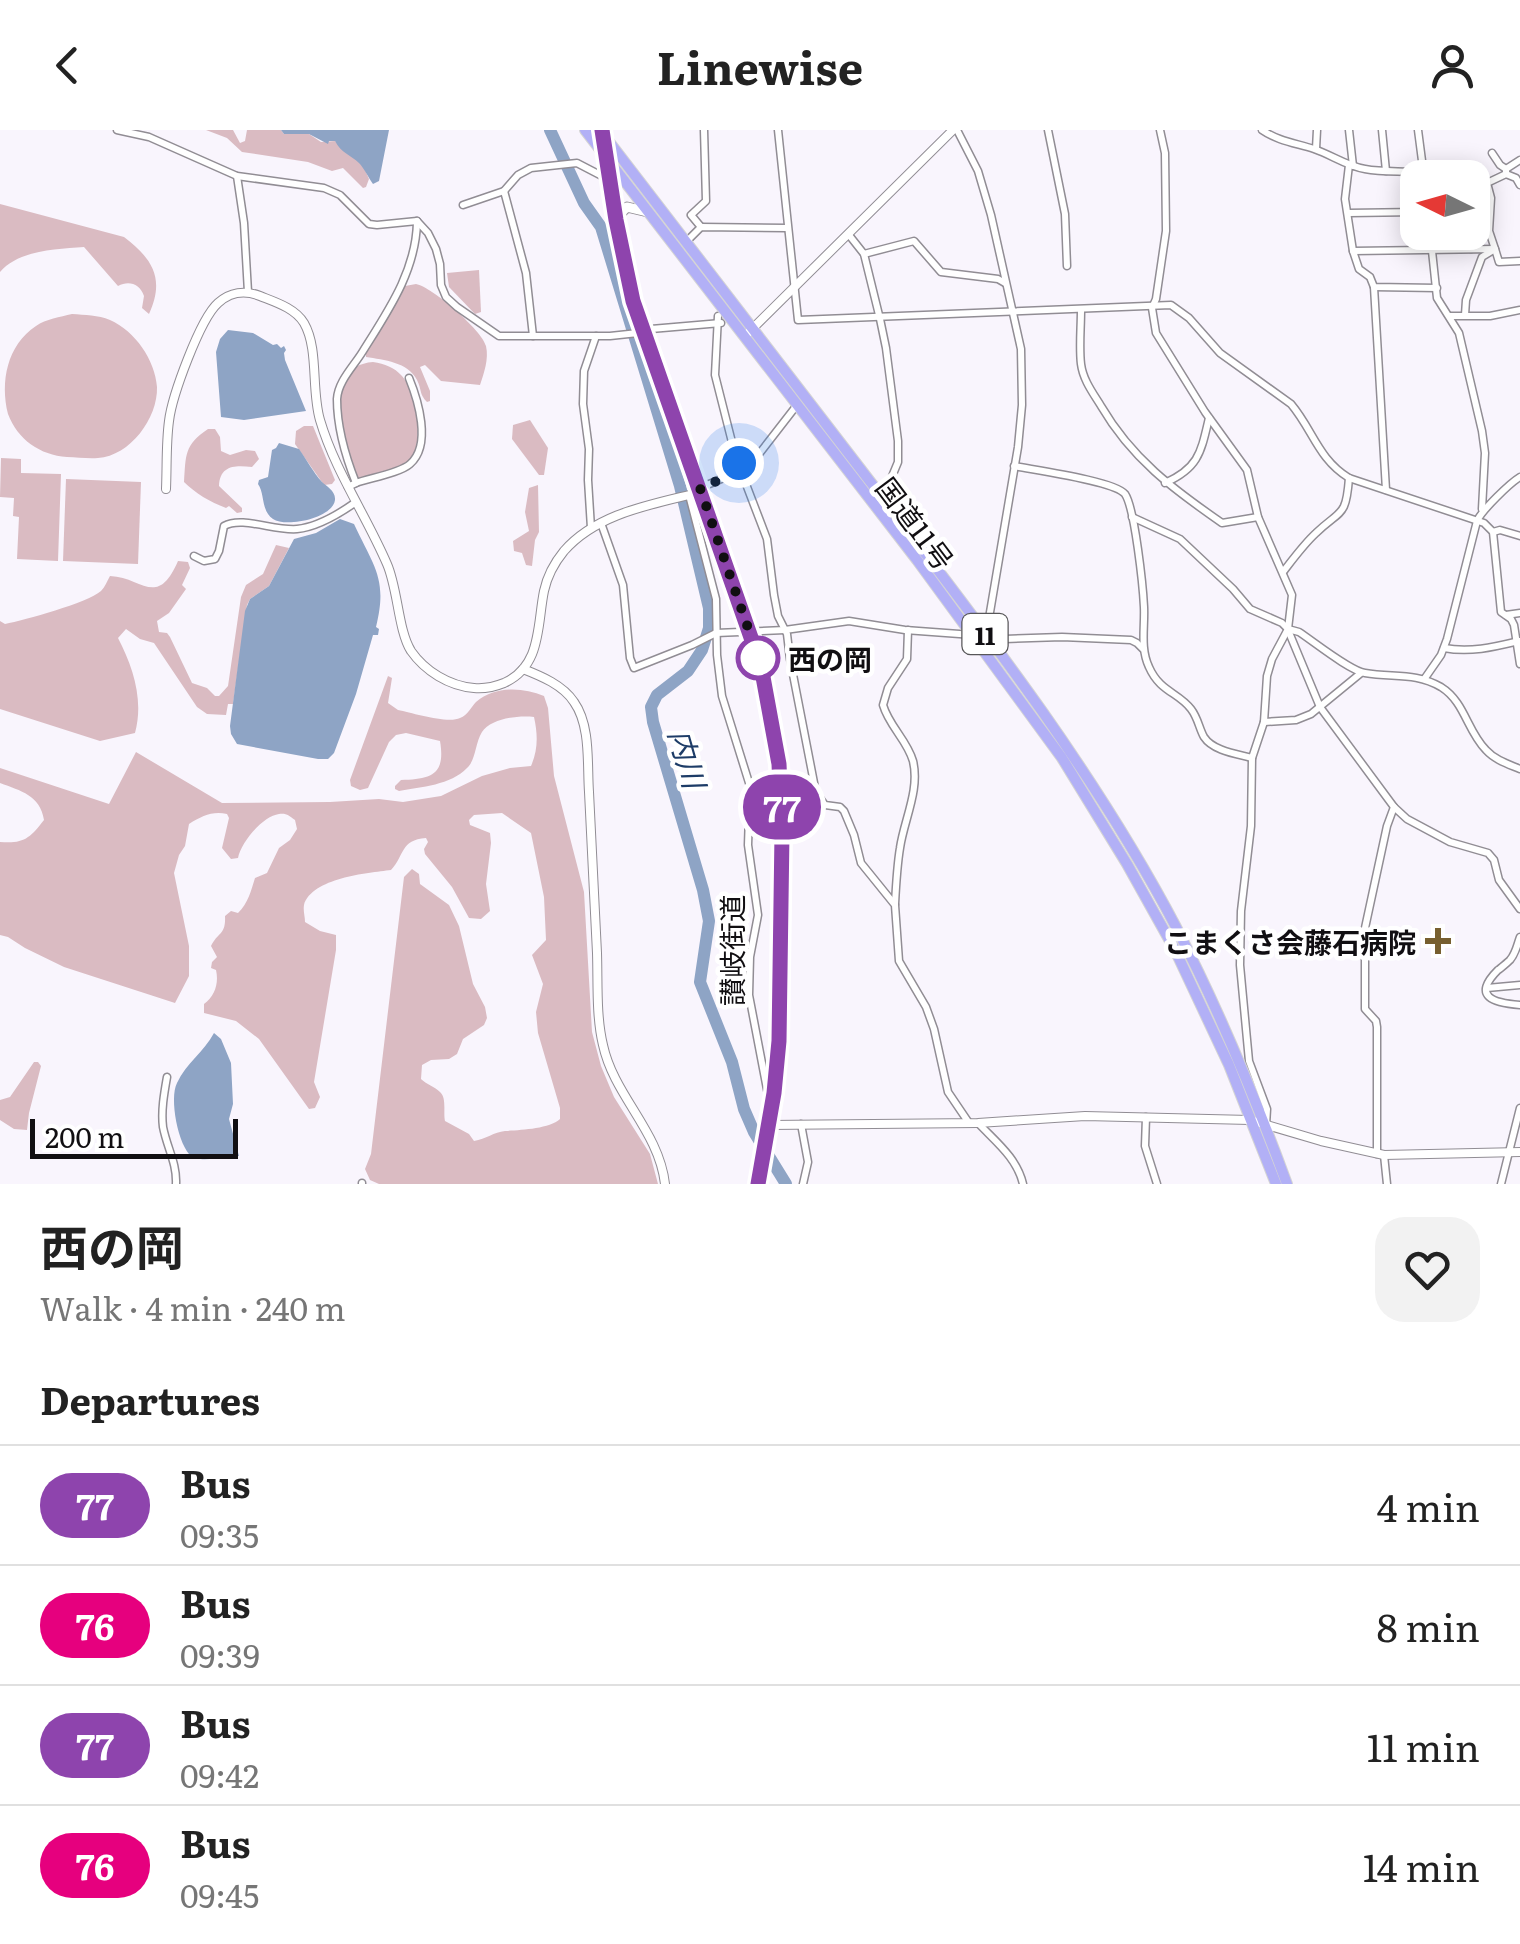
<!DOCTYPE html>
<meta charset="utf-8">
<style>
body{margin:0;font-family:Literata,"Noto Sans JP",serif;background:#f2f2f2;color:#222;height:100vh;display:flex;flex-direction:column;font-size:38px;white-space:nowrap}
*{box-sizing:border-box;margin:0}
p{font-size:32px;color:#767676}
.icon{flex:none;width:55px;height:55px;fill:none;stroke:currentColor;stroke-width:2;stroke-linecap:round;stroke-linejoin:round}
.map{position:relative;height:1054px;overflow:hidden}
.side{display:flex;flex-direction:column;background:#fff;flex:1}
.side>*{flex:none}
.badge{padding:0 20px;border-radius:32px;font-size:35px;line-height:65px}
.needle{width:65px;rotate:275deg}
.controls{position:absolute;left:1400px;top:30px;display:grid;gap:20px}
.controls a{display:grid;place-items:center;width:90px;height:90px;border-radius:20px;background:#fff;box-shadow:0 5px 25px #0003;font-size:50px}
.scale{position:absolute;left:30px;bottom:25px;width:208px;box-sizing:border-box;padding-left:10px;border:5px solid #110f12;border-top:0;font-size:28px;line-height:35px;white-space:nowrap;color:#110f12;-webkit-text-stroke:8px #fff;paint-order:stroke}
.you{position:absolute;width:50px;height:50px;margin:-25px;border:8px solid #fff;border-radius:50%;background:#1a73e8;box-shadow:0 0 0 15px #1a73e833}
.map>.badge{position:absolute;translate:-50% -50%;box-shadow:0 0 0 5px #fff}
h2{padding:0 40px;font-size:38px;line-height:90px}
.round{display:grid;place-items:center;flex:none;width:105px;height:105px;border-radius:30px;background:#f2f2f2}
.headline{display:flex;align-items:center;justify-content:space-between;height:170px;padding:0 40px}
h1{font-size:48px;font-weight:700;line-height:75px}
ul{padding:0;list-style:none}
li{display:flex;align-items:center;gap:30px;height:120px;padding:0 40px;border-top:2px solid #e0e0e0}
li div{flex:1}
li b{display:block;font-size:38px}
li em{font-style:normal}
li .badge{min-width:110px;font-weight:700;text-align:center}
header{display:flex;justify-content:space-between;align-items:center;height:130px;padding:0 40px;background:#fff;font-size:45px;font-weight:700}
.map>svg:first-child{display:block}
.green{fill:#dabbc2}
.water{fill:#8ea4c5}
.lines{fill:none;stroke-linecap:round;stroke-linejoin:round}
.river{stroke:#8ea4c5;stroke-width:12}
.minor-casing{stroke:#918d94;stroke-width:9}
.tertiary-casing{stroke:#918d94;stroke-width:10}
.secondary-casing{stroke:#918d94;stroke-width:11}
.trunk-casing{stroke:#d4d4d4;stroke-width:12}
.minor{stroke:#fff;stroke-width:6}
.tertiary{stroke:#fff;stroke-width:8}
.secondary{stroke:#fff;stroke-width:9}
.trunk{stroke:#b2b0f6;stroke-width:10}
.line-casing{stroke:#fff;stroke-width:22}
.line{stroke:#8e44ad;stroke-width:15}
.walk{stroke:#110f12;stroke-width:10;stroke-dasharray:0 18}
.stop-dot{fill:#fff;stroke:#8e44ad;stroke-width:5}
.poi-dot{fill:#775f30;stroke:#fff;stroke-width:4}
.labels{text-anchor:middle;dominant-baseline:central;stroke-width:9;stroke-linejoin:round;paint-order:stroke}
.shield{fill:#fff;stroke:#585759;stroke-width:2.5}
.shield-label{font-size:25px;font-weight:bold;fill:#110f12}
.street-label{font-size:28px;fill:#110f12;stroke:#fff}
.stop-label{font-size:28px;font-weight:bold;fill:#110f12;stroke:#fff;text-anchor:start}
.poi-label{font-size:28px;font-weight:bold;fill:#110f12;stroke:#fff;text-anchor:end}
.water-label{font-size:30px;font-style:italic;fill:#1d3c67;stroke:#fff}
</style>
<header><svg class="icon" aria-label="back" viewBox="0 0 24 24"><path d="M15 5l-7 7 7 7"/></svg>Linewise<svg class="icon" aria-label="person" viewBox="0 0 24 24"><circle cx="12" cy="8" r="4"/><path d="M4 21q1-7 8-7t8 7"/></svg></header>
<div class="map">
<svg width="1520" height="1054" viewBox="0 0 1520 1054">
<rect width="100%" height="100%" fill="#f9f5fd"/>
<g class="green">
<path d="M 206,0 L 233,0 L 240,13 L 245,11 L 247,0 L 281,0 L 284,4 L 309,4 L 321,12 L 335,11 L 363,35 L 369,49 L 366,57 L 363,58 L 343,38 L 332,41 L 308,32 L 242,22 L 227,8 Z"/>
<path d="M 0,74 L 124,107 C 153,129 165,149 149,184 L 142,178 L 144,166 C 140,154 129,150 118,156 L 84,117 C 56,119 19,120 0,142 Z"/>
<path d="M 479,140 L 481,182 L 475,184 L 449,157 L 447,143 Z"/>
<path d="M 416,154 C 432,157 482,200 486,216 C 489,229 484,243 480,255 L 441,251 L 425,235 L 420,237 L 430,261 L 430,271 L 427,272 C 419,264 422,260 417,250 C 408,232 384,230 366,227 L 366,221 L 405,156 Z"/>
<path d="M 72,184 C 85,185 98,185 110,190 C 135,201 155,230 157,257 C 158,288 130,326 98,328 C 88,329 77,327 67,327 C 40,325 18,310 8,284 C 0,252 7,215 36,196 C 46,189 60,187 72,184 Z"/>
<path d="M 373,232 C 385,234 394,237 402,246 C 416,261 425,314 410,330 C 399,342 374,345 358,350 C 346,319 318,236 373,232 Z"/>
<path d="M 530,290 L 548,318 L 544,345 L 539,345 L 512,309 L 513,295 Z"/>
<path d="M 304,296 L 313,296 L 335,350 L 332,354 L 324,355 L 295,314 L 296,301 Z"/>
<path d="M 208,299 L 215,299 L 220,307 L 221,321 L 230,325 L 246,320 L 255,321 L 259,329 L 252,337 C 235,335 220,335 219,356 L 242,378 L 242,382 L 237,383 L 229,376 L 226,378 C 210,372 195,363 184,352 C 186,325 184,315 208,299 Z"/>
<path d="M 1,328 L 21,329 L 21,343 L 61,344 L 58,431 L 17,429 L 19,387 L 13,386 L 14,368 L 0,367 Z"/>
<path d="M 66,349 L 141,352 L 138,434 L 63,431 Z"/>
<path d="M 538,355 L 539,402 L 535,410 L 532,436 L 526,435 L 522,423 L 514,421 L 513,411 L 529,401 L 525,382 L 529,358 Z"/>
<path d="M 276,415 L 289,418 L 269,456 L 250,469 L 247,475 L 233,574 L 228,574 L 226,585 L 207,584 L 197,577 L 154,513 L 140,509 L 126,499 L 118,508 C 133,537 144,570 135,603 L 100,611 L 0,579 L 0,491 L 5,494 C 25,490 87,473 101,461 C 105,457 107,451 110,446 C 142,447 157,479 178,431 L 188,432 L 190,438 L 182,455 L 186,459 L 169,483 L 157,491 L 159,502 L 167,503 L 170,507 L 192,553 L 207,558 L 215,566 L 219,566 L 228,556 L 241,467 L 246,455 L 263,444 Z"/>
<path d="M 388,546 L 392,548 L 388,573 L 398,580 C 413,583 448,594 460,588 C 468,585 471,577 476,572 C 495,556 522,557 544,566 L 548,578 L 554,646 L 584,762 L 592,902 L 601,936 L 614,967 L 650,1024 L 658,1054 L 379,1054 L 370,1050 L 365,1039 L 371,1024 L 404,747 L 412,739 L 419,744 L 420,754 L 449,775 L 459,796 L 473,854 L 485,877 L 487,888 L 484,895 L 463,909 L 457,924 L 449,929 L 431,930 L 422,935 L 421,949 C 426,954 435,957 440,962 C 447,968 443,983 445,991 L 469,1004 L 474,1011 C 486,1009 494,1002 505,1001 C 520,1000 549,999 560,989 L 560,978 L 538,903 L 536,882 L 543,854 L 532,825 L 546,810 L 544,767 L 531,703 L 502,683 L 474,685 L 469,690 L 470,695 L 490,703 L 491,713 L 486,754 L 490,781 L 481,789 L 469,788 L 452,757 L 425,724 L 424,719 L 428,712 L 426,708 C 400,710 405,725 391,740 C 367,743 312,748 304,775 C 303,781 305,786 305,792 L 320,801 L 336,805 L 336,820 L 314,952 L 320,967 L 315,978 L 309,979 L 259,909 L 236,891 L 204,883 L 204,874 C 215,866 219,853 216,840 L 211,838 L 212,832 L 217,827 L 211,816 C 218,802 226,805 225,786 L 231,781 L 238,783 C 248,773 251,761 255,748 L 267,743 L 279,718 L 290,710 L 297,699 L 295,690 C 289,686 287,683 279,684 C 263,686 241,712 238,728 L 231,729 L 222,718 L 229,688 L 227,684 C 212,681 202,686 189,694 L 185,716 L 179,725 L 174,743 L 189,816 L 189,846 L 175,873 L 64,837 L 25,818 L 8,807 L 0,805 L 0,712 C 24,714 30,708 44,690 C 40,665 21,661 0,653 L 0,638 L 109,674 L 136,622 L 222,673 L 330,672 L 379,669 L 403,672 L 441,666 L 482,646 L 510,638 L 531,636 C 538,620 538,605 534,587 C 520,585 491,588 482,602 C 475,613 476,630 467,638 C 451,655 421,657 399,661 L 395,659 L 395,656 L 401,650 C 430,649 446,646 440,611 L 406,603 L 396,605 L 389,612 L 368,658 L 360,660 L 351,656 L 350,650 Z"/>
<path d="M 34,932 L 38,932 L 41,936 L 29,983 L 27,1000 L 14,999 L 0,990 L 0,970 L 10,967 Z"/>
</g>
<g class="water">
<path d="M 281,0 L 389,0 L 379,51 L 373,54 C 368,47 364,38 359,33 C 351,25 341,23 335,11 L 329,11 L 328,14 L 309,4 L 284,4 Z"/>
<path d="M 228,200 L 253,203 L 273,215 L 277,214 L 281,218 L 284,216 L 286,220 L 284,223 L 285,230 L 306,281 L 244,290 L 221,287 L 216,222 L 220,209 Z"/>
<path d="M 279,313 L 299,319 C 307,330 313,342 322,352 C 326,356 336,361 335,370 C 333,388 286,398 273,389 C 261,381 265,364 258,354 L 259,350 L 268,347 L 272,320 L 276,318 Z"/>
<path d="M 340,389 L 354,394 C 374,437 388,449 376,497 L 379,499 L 378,505 L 373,505 L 356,564 L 334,623 L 328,629 L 318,629 L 237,614 L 231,604 L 230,596 L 245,481 L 250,469 L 269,456 L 294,409 L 316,403 Z"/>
<path d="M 214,903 L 221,909 L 231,933 L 233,974 L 229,989 L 239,1026 C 230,1027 199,1032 192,1027 C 178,1016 169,968 177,953 C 186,933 204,922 214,903 Z"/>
</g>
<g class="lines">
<path class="river" d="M 550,0 L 584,73 L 601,97 L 680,356 L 709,478 L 709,498 L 702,520 L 688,541 L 657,565 L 651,577 L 653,592 L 703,760 L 709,791 L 700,852 L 732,932 L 744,979 L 754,1002 L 786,1054"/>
<g class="minor-casing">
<g id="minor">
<path d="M 117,0 L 149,7 L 237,46 L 324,58 L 340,65 L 369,94 L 377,95 L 417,91"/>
<path d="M 778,0 L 798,190 L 1171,175 L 1189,188 L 1220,223 L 1291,274 C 1313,300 1318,329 1349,348 L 1484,393 L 1493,402 L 1501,482 L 1511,489 L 1514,495 L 1520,534"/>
<path d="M 1048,0 L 1065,84 L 1067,136"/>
<path d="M 1160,0 L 1165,23 L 1166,101 L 1156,169 L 1152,178 L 1156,203 L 1205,282 L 1247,340 L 1258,387 L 1292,465 L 1288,499 L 1272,529 L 1267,546 L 1264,592 L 1252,628 L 1251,696 L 1241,781 L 1240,835 L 1249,931 L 1267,979 L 1266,995"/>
<path d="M 1262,0 C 1278,11 1295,13 1314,19 C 1332,25 1346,36 1365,39 C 1391,44 1419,38 1444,48"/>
<path d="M 1349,0 L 1353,36"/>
<path d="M 1382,0 L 1386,41"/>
<path d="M 1418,0 L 1424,46"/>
<path d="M 1316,19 L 1317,0"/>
<path d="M 1492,23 L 1500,35 L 1506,39"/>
<path d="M 1349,35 L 1345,69 L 1353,121 L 1359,139 L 1370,147 L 1374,157 L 1437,158"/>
<path d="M 1506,43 L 1506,39 L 1520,30"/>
<path d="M 237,46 L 244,93 L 248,162"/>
<path d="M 1472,55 L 1487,53 L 1506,44 L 1516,48 L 1520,55"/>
<path d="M 504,61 L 526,143 L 533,206"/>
<path d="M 463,75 L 504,61 L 518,45 L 531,38 L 577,33 L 602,46 L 609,45"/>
<path d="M 1349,83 L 1418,82"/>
<path d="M 417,91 L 428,103 L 436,119 L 440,134 L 441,155 L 446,167 L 457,177 L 499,206 L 610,206 L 638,203 L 651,199 L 721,193"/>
<path d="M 701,97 L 691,85 L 706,71 L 704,0"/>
<path d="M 1430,102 L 1437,168 L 1459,203 L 1482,301 L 1485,323 L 1482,379"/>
<path d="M 1469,102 L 1471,119"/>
<path d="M 849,105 L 864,124 L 880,189 L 886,218 L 898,311 L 898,332 L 886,361 L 872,371"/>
<path d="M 687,111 L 701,97 L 787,98"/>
<path d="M 1353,121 L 1495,119 L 1499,132 L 1520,131"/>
<path d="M 864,124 L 914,111 L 941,142 L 998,149 L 1005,153"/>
<path d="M 1374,157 L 1386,360"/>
<path d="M 1081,180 C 1081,198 1079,217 1081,234 C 1083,250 1093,263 1101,276 C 1132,329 1173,359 1222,393 L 1258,387"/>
<path d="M 1465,185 L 1466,170 L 1482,127 L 1495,119 L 1489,101 L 1491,68 L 1487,53"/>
<path d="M 718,186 L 715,245 L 736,328 L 767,409 L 774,465 L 778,486 L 787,504 L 790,529 L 816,663 L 825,675 L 840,677 L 844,681 L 854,705 L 861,733 L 895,775 L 899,831 L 926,877 L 934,899 L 948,962 L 969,993"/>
<path d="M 1450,186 L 1490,186 L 1520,180"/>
<path d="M 1014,336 C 1034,340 1115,351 1125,364 C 1135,379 1143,457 1144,477 C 1145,497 1140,518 1149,537 C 1160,562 1178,562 1191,579 C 1198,588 1199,598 1204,607 C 1213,621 1237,624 1252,628"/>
<path d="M 356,353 C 370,348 400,343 410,334 C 432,315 418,270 409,248"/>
<path d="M 1165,353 C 1199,338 1201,322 1209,288"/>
<path d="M 348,357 L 356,353 C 346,328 337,296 337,269 C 338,251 354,236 363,221 C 388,181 416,141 417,92"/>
<path d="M 700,358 L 749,337 L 797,275"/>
<path d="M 689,365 L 716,469 L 717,525 L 722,566 L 750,656 L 748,715 L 758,785 L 750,827 L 749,865 L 770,975"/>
<path d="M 1132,387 L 1180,409 L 1233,459 L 1250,479 L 1282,493 L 1288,499 L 1299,502 C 1313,511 1350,541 1365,543 C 1393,548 1415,542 1441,557 C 1465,572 1467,601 1486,620 C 1495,630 1508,634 1520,639"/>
<path d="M 601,393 L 623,455 L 630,528 L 634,538 L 692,515 L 716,503 L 785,500 L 849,491 L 905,500 L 973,505 L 988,494 L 1018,317 L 1022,275 L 1021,219 L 991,85 L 978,41 L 957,0"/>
<path d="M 591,398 L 588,350 L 589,319 L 583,274 L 584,241 L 596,206"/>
<path d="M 1493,402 L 1500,400 L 1520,406"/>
<path d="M 194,426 L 204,431 L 215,429 L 219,421 L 224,396 C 242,386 274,401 297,399 C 318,397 339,384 356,372"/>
<path d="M 1283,442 C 1293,429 1304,414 1316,403 C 1341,379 1346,388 1349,348"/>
<path d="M 1506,485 L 1520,483"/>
<path d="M 988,494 L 993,496 L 1005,509 L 1062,507 L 1131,510 L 1137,513 L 1143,519"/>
<path d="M 1288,500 L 1320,577 L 1394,677 L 1387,696 L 1365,798 L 1365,879 L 1376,891 L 1377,897 L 1377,1024"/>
<path d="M 1444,518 C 1470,523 1494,517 1519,511"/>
<path d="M 1425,548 L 1441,525 L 1447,509 L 1477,391 C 1482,380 1510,353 1520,347"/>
<path d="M 1264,592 L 1296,590 L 1311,584 L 1361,543"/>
<path d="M 1394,677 L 1407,689 L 1450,712 L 1488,723 L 1494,730 L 1499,750 L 1520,779"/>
<path d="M 895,774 C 896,755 897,736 900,718 C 904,690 920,660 913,631 C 907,610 889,596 883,575 L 888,558 L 907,529 L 908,500"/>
<path d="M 1520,807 C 1517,815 1516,823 1510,830 C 1509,831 1500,839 1498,840 C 1471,867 1494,873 1520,875"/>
<path d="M 1487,858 L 1520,855"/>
<path d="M 167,947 C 164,964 161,981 163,997 C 167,1018 177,1033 176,1054"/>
<path d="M 1146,987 L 1145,1016 L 1157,1054"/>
<path d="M 978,993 C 996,1012 1017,1028 1023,1054"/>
<path d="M 801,994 L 808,1032 L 803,1054"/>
<path d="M 1384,1025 L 1387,1054"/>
<path d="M 362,1054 L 362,1053"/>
<path d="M 1501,1054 L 1520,978"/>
</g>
</g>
<g class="tertiary-casing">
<g id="tertiary">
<path d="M 745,206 L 953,0"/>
<path d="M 166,359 C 167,336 166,313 169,291 C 172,266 200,189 218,173 C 230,162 245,160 260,166 C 275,172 295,178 304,193 C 319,219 311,260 320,290 C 335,341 366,385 387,434 C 398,459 398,500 411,521 C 425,541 449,556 474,558 C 485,559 494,557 504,553 C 542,536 537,495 544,461 C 547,447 555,432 564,421 C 598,382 655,374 701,362"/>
<path d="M 523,539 C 541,546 563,555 574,572 C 591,596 587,634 589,662 C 592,715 594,769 597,823 C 598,853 596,886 603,915 C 614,966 659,1001 665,1054"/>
<path d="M 769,995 L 978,993 L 1085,986 L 1250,990 L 1321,1011 L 1384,1025 L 1520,1022"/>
</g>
</g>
<g class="secondary-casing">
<g id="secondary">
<path d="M 603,3 L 616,90 L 633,171 L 750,501 L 767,563 L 779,634 L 781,667 L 779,911 L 774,963 L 758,1054"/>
<path d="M 617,87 L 627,77 L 648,82"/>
</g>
</g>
<g class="trunk-casing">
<g id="trunk">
<path d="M 585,0 L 917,430 L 1062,628 L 1127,734 L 1175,820 L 1229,935 L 1276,1054"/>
<path d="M 600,0 C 692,118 781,237 872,354 C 981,496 1093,639 1176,797 C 1219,880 1255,967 1287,1054"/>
</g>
</g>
<use href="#minor" class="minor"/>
<use href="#tertiary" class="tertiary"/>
<use href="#secondary" class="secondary"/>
<use href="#trunk" class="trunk"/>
</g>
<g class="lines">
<g class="line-casing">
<path id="line" d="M 602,0 L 616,90 L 633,171 L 761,536 L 779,634 L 782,703 L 779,911 L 774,963 L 758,1054"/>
</g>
<use href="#line" class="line"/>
<path class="walk" d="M 739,333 L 741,341 L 700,358 L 761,536 L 758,528"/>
</g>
<circle class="stop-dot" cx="758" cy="528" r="20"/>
<path class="poi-dot" d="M1433 796h10v10h10v10h-10v10h-10v-10h-10v-10h10z"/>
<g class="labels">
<rect class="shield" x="962.5" y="484" width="45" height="40" rx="8"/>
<g class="shield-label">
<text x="985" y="504">11</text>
</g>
<g class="street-label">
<text transform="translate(916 393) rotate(53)">国道11号</text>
<text transform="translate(731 820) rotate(-90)">讃岐街道</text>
</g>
<g class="stop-label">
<text x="788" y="528">西の岡</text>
</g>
<g class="poi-label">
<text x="1416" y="811">こまくさ会藤石病院</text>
</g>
<g class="water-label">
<text transform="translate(689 628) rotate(74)">内川</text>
</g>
</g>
</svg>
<div class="controls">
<a><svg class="needle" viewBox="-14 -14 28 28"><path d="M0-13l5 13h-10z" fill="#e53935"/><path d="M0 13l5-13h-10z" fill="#767676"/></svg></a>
</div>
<div class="scale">200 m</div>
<div class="you" style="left:739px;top:333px"></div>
<b class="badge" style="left:782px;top:677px;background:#8e44ad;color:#fff">77</b>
</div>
<section class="side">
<div class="headline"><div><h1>西の岡</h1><p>Walk · 4 min · 240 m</p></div><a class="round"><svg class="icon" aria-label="heart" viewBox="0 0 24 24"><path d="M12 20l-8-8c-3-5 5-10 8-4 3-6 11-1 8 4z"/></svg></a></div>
<h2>Departures</h2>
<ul>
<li><span class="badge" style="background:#8e44ad;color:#fff">77</span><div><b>Bus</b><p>09:35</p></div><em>4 min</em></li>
<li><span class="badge" style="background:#e6007e;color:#fff">76</span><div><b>Bus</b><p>09:39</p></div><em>8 min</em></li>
<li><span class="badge" style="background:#8e44ad;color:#fff">77</span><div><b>Bus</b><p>09:42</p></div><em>11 min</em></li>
<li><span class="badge" style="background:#e6007e;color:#fff">76</span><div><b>Bus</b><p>09:45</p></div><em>14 min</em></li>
</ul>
</section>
